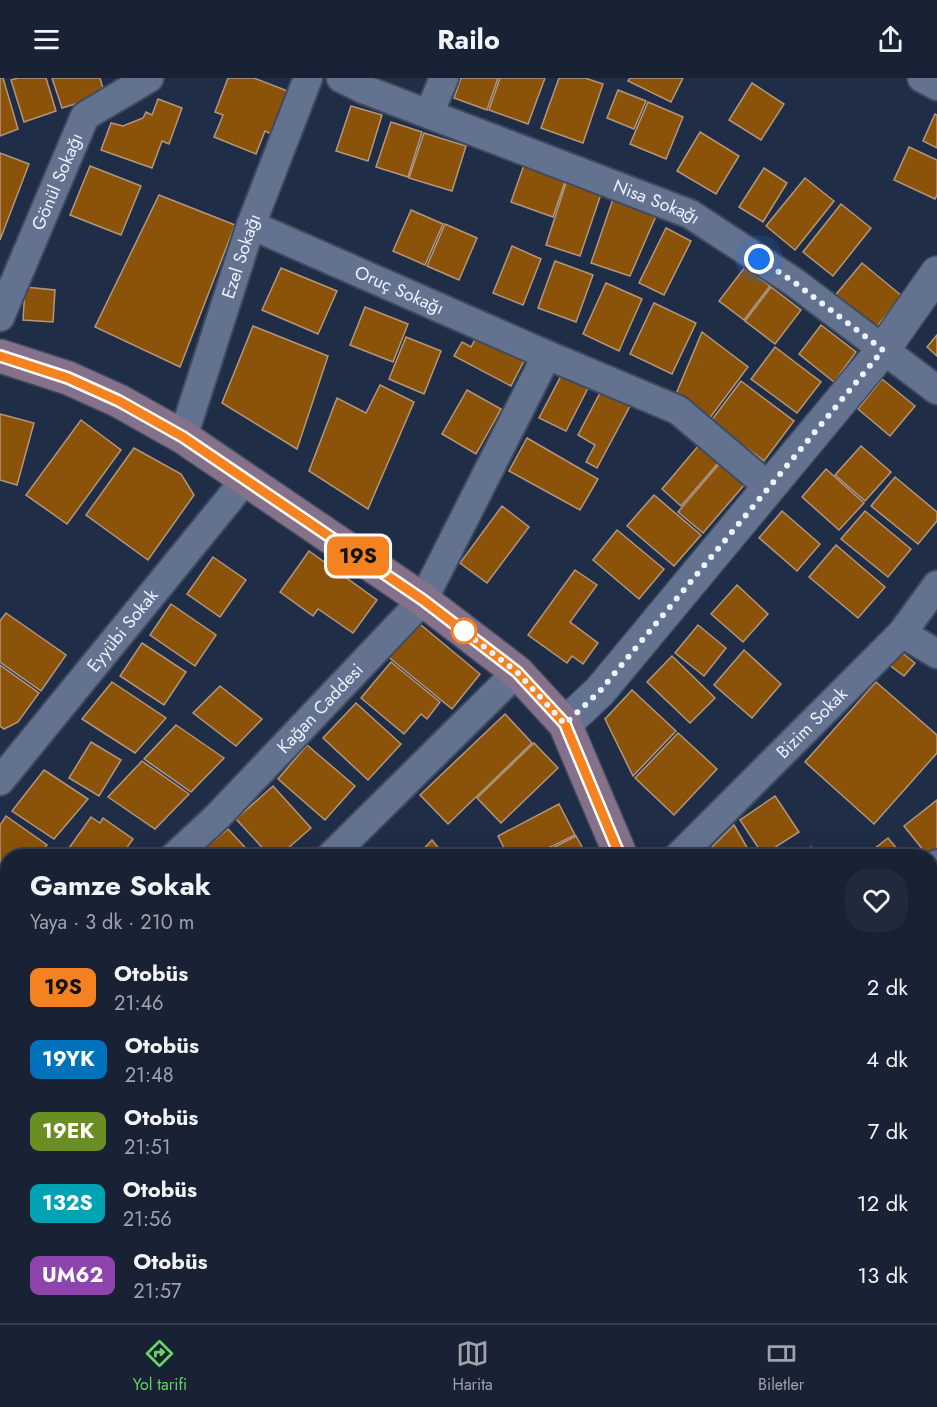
<!DOCTYPE html>
<html lang="tr">
<meta charset="utf-8">
<style>
body{margin:0;font-family:Jost,sans-serif;background:#212a3c;color:#f1f3f6;height:100vh;display:flex;flex-direction:column;font-size:22px;white-space:nowrap}
*{box-sizing:border-box;margin:0}
p{font-size:20px;color:#9fa4ac}
.icon{flex:none;width:33px;height:33px;fill:none;stroke:currentColor;stroke-width:2;stroke-linecap:round;stroke-linejoin:round}
.map{position:relative;flex:1;overflow:hidden}
.panel{position:absolute;left:0px;top:771px;width:938px;height:474px;display:flex;flex-direction:column;background:#182234;border-radius:24px 24px 0 0;box-shadow:0 6px 24px #0002,0 0 0 2px #363f4f}
.panel>*{flex:none}
.badge{padding:0 12px;border-radius:9px;font-size:21px;line-height:39px}
.you{position:absolute;width:30px;height:30px;margin:-15px;border:4px solid #fff;border-radius:50%;background:#1a73e8;box-shadow:0 0 0 9px #1a73e833}
.map>.badge{position:absolute;translate:-50% -50%;box-shadow:0 0 0 3px #fff}
.round{display:grid;place-items:center;flex:none;width:63px;height:63px;border-radius:24px;background:#212a3c}
.head{display:flex;align-items:center;justify-content:space-between;height:102px;padding:0 30px}
h1{font-size:28px;font-weight:700;line-height:45px}
ul{padding:0;list-style:none}
li{display:flex;align-items:center;gap:18px;height:72px;padding:0 30px}
li div{flex:1}
li b{display:block;font-size:22px}
li em{font-style:normal}
li .badge{min-width:66px;font-weight:700;text-align:center}
header{display:flex;justify-content:space-between;align-items:center;height:78px;padding:0 30px;background:#182234;font-size:27px;font-weight:700}
.tab-bar{display:flex;justify-content:space-around;align-items:center;height:84px;border-top:2px solid #363f4f;background:#182234;font-size:16px;color:#9fa4ac}
.tab-bar a{display:grid;justify-items:center;gap:3px}
.tab-bar .current{color:#67d466}
.map>svg:first-child{display:block}
.building{fill:#8b5209;stroke:#b3977d;stroke-width:1.5}
.lines{fill:none;stroke-linecap:round;stroke-linejoin:round}
.minor-casing{stroke:#404a5f;stroke-width:32}
.tertiary-casing{stroke:#404a5f;stroke-width:36}
.secondary-casing{stroke:#404a5f;stroke-width:36}
.minor{stroke:#62728f;stroke-width:28}
.tertiary{stroke:#62728f;stroke-width:33}
.secondary{stroke:#857189;stroke-width:33}
.line-casing{stroke:#fff;stroke-width:14}
.line{stroke:#f58220;stroke-width:9}
.walk{stroke:#eaf1ff;stroke-width:6;stroke-dasharray:0 10.8}
.stop-dot{fill:#fff;stroke:#f58220;stroke-width:3}
.labels{text-anchor:middle;dominant-baseline:central;stroke-width:5;stroke-linejoin:round;paint-order:stroke}
.street-label{font-size:18px;fill:#eaf1ff;stroke:#101621}
</style>
<header><svg class="icon" aria-label="menu" viewBox="0 0 24 24"><path d="M4 6h16M4 12h16M4 18h16"/></svg>Railo<svg class="icon" aria-label="share" viewBox="0 0 24 24"><path d="M12 15V3M7 8l5-5 5 5M5 13v7h14v-7"/></svg></header>
<div class="map">
<svg width="937" height="1245" viewBox="0 0 937 1245">
<rect width="100%" height="100%" fill="#202d46"/>
<g class="building">
<path d="M 0,0 L 3,0 L 18,51 L 0,58 Z"/>
<path d="M 18,0 L 46,0 L 56,33 L 24,44 L 11,2 Z"/>
<path d="M 52,0 L 100,0 L 105,17 L 62,30 Z"/>
<path d="M 228,0 L 254,0 L 290,14 L 273,57 L 265,53 L 256,76 L 214,59 L 223,37 L 215,34 Z"/>
<path d="M 461,0 L 498,0 L 487,32 L 454,20 Z"/>
<path d="M 500,0 L 545,0 L 528,46 L 489,32 Z"/>
<path d="M 559,0 L 585,0 L 603,6 L 583,65 L 541,50 Z"/>
<path d="M 630,0 L 683,0 L 671,24 L 628,3 Z"/>
<path d="M 752,5 L 784,26 L 761,62 L 729,42 Z"/>
<path d="M 618,12 L 646,23 L 634,51 L 607,40 Z"/>
<path d="M 158,21 L 182,30 L 169,66 L 162,63 L 152,90 L 101,72 L 111,45 L 123,48 L 143,40 L 146,34 L 152,37 Z"/>
<path d="M 648,24 L 683,39 L 666,81 L 630,66 Z"/>
<path d="M 351,28 L 382,37 L 368,83 L 336,73 Z"/>
<path d="M 935,36 L 937,37 L 937,70 L 923,63 Z"/>
<path d="M 391,44 L 422,54 L 408,99 L 376,89 Z"/>
<path d="M 700,54 L 739,78 L 716,116 L 677,93 Z"/>
<path d="M 424,55 L 466,68 L 452,113 L 409,100 Z"/>
<path d="M 909,69 L 937,82 L 937,117 L 935,121 L 894,102 Z"/>
<path d="M 0,75 L 29,86 L 0,162 Z"/>
<path d="M 526,81 L 568,95 L 553,139 L 511,124 Z"/>
<path d="M 90,88 L 141,108 L 121,157 L 70,137 Z"/>
<path d="M 764,90 L 787,105 L 763,144 L 739,129 Z"/>
<path d="M 805,100 L 834,123 L 795,172 L 766,148 Z"/>
<path d="M 566,105 L 601,116 L 580,178 L 546,167 Z"/>
<path d="M 159,117 L 235,147 L 180,289 L 95,249 Z"/>
<path d="M 614,118 L 656,138 L 630,198 L 591,185 Z"/>
<path d="M 841,126 L 871,150 L 833,198 L 803,174 Z"/>
<path d="M 411,132 L 443,146 L 425,187 L 393,173 Z"/>
<path d="M 445,146 L 477,160 L 459,202 L 427,188 Z"/>
<path d="M 666,150 L 691,163 L 664,217 L 639,205 Z"/>
<path d="M 512,168 L 541,181 L 523,227 L 493,215 Z"/>
<path d="M 555,183 L 593,197 L 576,244 L 538,230 Z"/>
<path d="M 862,185 L 902,218 L 874,252 L 833,220 Z"/>
<path d="M 745,189 L 770,208 L 744,242 L 719,223 Z"/>
<path d="M 281,190 L 337,213 L 318,256 L 262,232 Z"/>
<path d="M 606,205 L 642,221 L 619,273 L 583,256 Z"/>
<path d="M 25,209 L 55,212 L 53,244 L 23,242 Z"/>
<path d="M 771,209 L 801,232 L 775,266 L 745,243 Z"/>
<path d="M 654,225 L 696,245 L 672,296 L 630,276 Z"/>
<path d="M 365,229 L 408,246 L 393,284 L 350,267 Z"/>
<path d="M 821,247 L 856,274 L 834,304 L 799,276 Z"/>
<path d="M 253,248 L 328,278 L 297,371 L 222,325 Z"/>
<path d="M 480,252 L 527,277 L 511,308 L 454,278 L 462,264 L 471,269 Z"/>
<path d="M 702,254 L 748,289 L 709,341 L 676,316 Z"/>
<path d="M 937,257 L 937,278 L 927,269 Z"/>
<path d="M 406,259 L 441,273 L 424,316 L 389,301 Z"/>
<path d="M 775,269 L 821,304 L 797,335 L 751,301 Z"/>
<path d="M 562,296 L 588,310 L 566,353 L 539,340 Z"/>
<path d="M 882,301 L 915,328 L 890,358 L 858,331 Z"/>
<path d="M 741,303 L 794,343 L 764,383 L 711,343 Z"/>
<path d="M 380,307 L 414,324 L 368,431 L 309,393 L 337,320 L 366,335 Z"/>
<path d="M 467,312 L 501,331 L 476,376 L 442,356 Z"/>
<path d="M 601,313 L 630,328 L 597,390 L 586,384 L 595,367 L 578,357 Z"/>
<path d="M 0,336 L 34,345 L 17,407 L 0,402 Z"/>
<path d="M 81,342 L 121,372 L 67,446 L 26,417 Z"/>
<path d="M 527,360 L 598,401 L 580,432 L 509,393 Z"/>
<path d="M 699,367 L 719,384 L 681,428 L 662,411 Z"/>
<path d="M 861,368 L 891,394 L 865,423 L 835,397 Z"/>
<path d="M 134,370 L 181,396 L 194,417 L 148,482 L 86,437 Z"/>
<path d="M 720,385 L 745,406 L 703,455 L 678,434 Z"/>
<path d="M 826,391 L 864,425 L 839,452 L 802,419 Z"/>
<path d="M 895,399 L 937,434 L 937,443 L 918,466 L 871,428 Z"/>
<path d="M 654,417 L 701,457 L 674,488 L 627,448 Z"/>
<path d="M 502,428 L 529,449 L 487,505 L 460,485 Z"/>
<path d="M 782,433 L 820,466 L 797,493 L 759,460 Z"/>
<path d="M 865,433 L 911,471 L 888,499 L 841,461 Z"/>
<path d="M 617,452 L 664,491 L 639,521 L 593,482 Z"/>
<path d="M 836,467 L 885,509 L 858,540 L 809,499 Z"/>
<path d="M 309,473 L 377,522 L 353,555 L 318,531 L 313,538 L 280,514 Z"/>
<path d="M 213,479 L 246,502 L 220,539 L 187,516 Z"/>
<path d="M 575,492 L 597,507 L 570,544 L 598,565 L 583,586 L 572,578 L 567,585 L 528,557 Z"/>
<path d="M 737,507 L 768,536 L 743,564 L 711,536 Z"/>
<path d="M 171,526 L 216,557 L 195,588 L 150,557 Z"/>
<path d="M 6,535 L 66,577 L 41,613 L 0,584 L 0,543 Z"/>
<path d="M 415,542 L 480,596 L 452,631 L 386,577 Z"/>
<path d="M 698,547 L 726,570 L 704,598 L 675,575 Z"/>
<path d="M 142,565 L 186,594 L 164,627 L 120,598 Z"/>
<path d="M 895,569 L 915,585 L 904,598 L 884,583 Z"/>
<path d="M 744,572 L 781,606 L 752,640 L 714,607 Z"/>
<path d="M 672,578 L 715,620 L 690,645 L 647,604 Z"/>
<path d="M 391,584 L 440,624 L 427,641 L 421,636 L 404,656 L 361,620 Z"/>
<path d="M 0,587 L 39,615 L 18,644 L 4,651 L 0,648 Z"/>
<path d="M 112,604 L 166,640 L 135,675 L 82,641 Z"/>
<path d="M 876,604 L 937,657 L 937,675 L 874,746 L 805,684 Z"/>
<path d="M 220,608 L 262,641 L 236,668 L 193,635 Z"/>
<path d="M 632,612 L 676,653 L 633,698 L 605,641 Z"/>
<path d="M 356,625 L 401,666 L 368,702 L 323,660 Z"/>
<path d="M 505,636 L 532,665 L 448,746 L 420,717 Z"/>
<path d="M 176,647 L 224,680 L 191,714 L 144,681 Z"/>
<path d="M 678,655 L 717,691 L 674,737 L 635,700 Z"/>
<path d="M 91,664 L 121,682 L 99,718 L 69,700 Z"/>
<path d="M 534,665 L 558,690 L 501,745 L 477,720 Z"/>
<path d="M 307,667 L 355,708 L 325,742 L 278,701 Z"/>
<path d="M 142,683 L 189,716 L 155,751 L 108,719 Z"/>
<path d="M 44,692 L 88,721 L 54,761 L 12,733 Z"/>
<path d="M 273,708 L 311,750 L 279,778 L 270,778 L 236,741 Z"/>
<path d="M 775,718 L 799,754 L 763,777 L 740,742 Z"/>
<path d="M 937,722 L 937,773 L 928,778 L 904,748 Z"/>
<path d="M 559,726 L 575,757 L 532,778 L 508,778 L 498,758 Z"/>
<path d="M 6,738 L 47,767 L 39,778 L 8,778 L 8,796 L 0,791 L 0,747 Z"/>
<path d="M 91,739 L 100,745 L 103,740 L 133,761 L 121,778 L 81,778 L 69,770 Z"/>
<path d="M 734,747 L 752,778 L 703,778 Z"/>
<path d="M 228,751 L 253,778 L 196,778 Z"/>
<path d="M 576,758 L 587,778 L 540,778 L 539,777 Z"/>
<path d="M 888,760 L 903,778 L 865,778 Z"/>
<path d="M 432,762 L 445,778 L 417,778 Z"/>
<path d="M 811,769 L 817,778 L 796,778 Z"/>
<path d="M 58,770 L 71,778 L 50,778 Z"/>
<path d="M 8,834 L 8,855 L 0,850 L 0,846 Z"/>
<path d="M 930,851 L 937,860 L 937,867 L 930,872 Z"/>
<path d="M 937,870 L 937,922 L 932,926 L 930,924 L 930,875 Z"/>
<path d="M 8,954 L 8,1017 L 0,1024 L 0,961 Z"/>
<path d="M 930,998 L 937,1006 L 937,1018 L 930,1024 Z"/>
<path d="M 0,1084 L 8,1092 L 8,1148 L 0,1140 Z"/>
<path d="M 937,1125 L 937,1168 L 930,1161 L 930,1133 Z"/>
<path d="M 6,1161 L 8,1163 L 8,1232 L 0,1225 L 0,1167 Z"/>
<path d="M 95,1238 L 147,1238 L 152,1244 L 86,1245 Z"/>
<path d="M 230,1238 L 267,1238 L 273,1245 L 226,1245 L 224,1242 Z"/>
<path d="M 288,1238 L 338,1238 L 343,1245 L 293,1245 Z"/>
<path d="M 367,1238 L 405,1238 L 397,1244 L 398,1245 L 357,1245 Z"/>
<path d="M 413,1238 L 463,1238 L 455,1245 L 413,1245 L 409,1241 Z"/>
<path d="M 607,1238 L 639,1238 L 647,1244 L 602,1245 Z"/>
<path d="M 642,1238 L 661,1238 L 655,1245 L 651,1245 Z"/>
<path d="M 680,1238 L 730,1238 L 731,1239 L 725,1245 L 679,1245 L 676,1242 Z"/>
<path d="M 851,1238 L 917,1238 L 921,1242 L 916,1245 L 859,1245 Z"/>
</g>
<g class="lines">
<g class="minor-casing">
<g id="minor">
<path id="s1" d="M 341,0 L 363,11 L 690,136 L 794,204 L 937,312"/>
<path d="M 922,0 L 937,8"/>
<path d="M 429,36 L 444,0"/>
<path id="s2" d="M 251,147 L 547,277 L 678,332 L 769,409"/>
<path id="s3" d="M 0,239 L 85,38 L 149,0"/>
<path id="s4" d="M 183,359 L 251,147 L 308,0"/>
<path d="M 902,555 L 937,576"/>
<path id="s5" d="M 0,703 L 245,402"/>
<path id="s6" d="M 175,778 L 217,739 L 423,522 L 547,277"/>
<path d="M 331,778 L 517,594"/>
<path id="s7" d="M 679,778 L 902,555 L 937,507"/>
<path d="M 930,791 L 937,786"/>
<path d="M 0,885 L 8,889"/>
<path d="M 0,938 L 8,932"/>
<path d="M 930,944 L 937,939"/>
<path d="M 0,1063 L 8,1058"/>
<path d="M 930,1117 L 937,1111"/>
<path d="M 191,1241 L 195,1245"/>
<path d="M 67,1245 L 78,1238"/>
<path d="M 515,1245 L 526,1238"/>
<path d="M 787,1245 L 796,1238"/>
</g>
</g>
<g class="tertiary-casing">
<path id="tertiary" d="M 565,646 L 600,613 L 883,272 L 937,195"/>
</g>
<g class="secondary-casing">
<g id="secondary">
<path d="M 0,278 L 68,300 L 119,323 L 183,359 L 423,522 L 517,594 L 565,646 L 621,778"/>
<path d="M 930,1226 L 937,1233"/>
</g>
</g>
<use href="#minor" class="minor"/>
<use href="#tertiary" class="tertiary"/>
<use href="#secondary" class="secondary"/>
</g>
<g class="lines">
<g class="line-casing">
<path id="line" d="M 0,278 L 68,300 L 119,323 L 183,359 L 423,522 L 517,594 L 565,646 L 620,778"/>
</g>
<use href="#line" class="line"/>
<path class="walk" d="M 464,553 L 461,551 L 517,594 L 565,646 L 600,613 L 883,272 L 794,204 L 759,181"/>
</g>
<circle class="stop-dot" cx="464" cy="553" r="12"/>
<g class="labels">
<g class="street-label">
<text stroke="none"><textPath href="#s3" startOffset="147">Gönül Sokağı</textPath></text>
<text stroke="none"><textPath href="#s1" startOffset="339">Nisa Sokağı</textPath></text>
<text stroke="none"><textPath href="#s4" startOffset="190">Ezel Sokağı</textPath></text>
<text stroke="none"><textPath href="#s2" startOffset="162">Oruç Sokağı</textPath></text>
<text stroke="none"><textPath href="#s5" startOffset="194">Eyyübi Sokak</textPath></text>
<text stroke="none"><textPath href="#s6" startOffset="207">Kağan Caddesi</textPath></text>
<text stroke="none"><textPath href="#s7" startOffset="188">Bizim Sokak</textPath></text>
</g>
</g>
</svg>
<div class="you" style="left:759px;top:181px"></div>
<b class="badge" style="left:358px;top:478px;background:#f58220;color:#111">19S</b>
<section class="panel">
<div class="head"><div><h1>Gamze Sokak</h1><p>Yaya · 3 dk · 210 m</p></div><a class="round"><svg class="icon" aria-label="heart" viewBox="0 0 24 24"><path d="M12 20l-8-8c-3-5 5-10 8-4 3-6 11-1 8 4z"/></svg></a></div>
<ul>
<li><span class="badge" style="background:#f58220;color:#111">19S</span><div><b>Otobüs</b><p>21:46</p></div><em>2 dk</em></li>
<li><span class="badge" style="background:#0072bc;color:#fff">19YK</span><div><b>Otobüs</b><p>21:48</p></div><em>4 dk</em></li>
<li><span class="badge" style="background:#6b8e23;color:#fff">19EK</span><div><b>Otobüs</b><p>21:51</p></div><em>7 dk</em></li>
<li><span class="badge" style="background:#00a3b4;color:#fff">132S</span><div><b>Otobüs</b><p>21:56</p></div><em>12 dk</em></li>
<li><span class="badge" style="background:#8e44ad;color:#fff">UM62</span><div><b>Otobüs</b><p>21:57</p></div><em>13 dk</em></li>
</ul>
</section>
</div>
<nav class="tab-bar">
<a class="current"><svg class="icon" aria-label="directions" viewBox="0 0 24 24"><path d="M12 3l9 9-9 9-9-9zM9 14v-3h6M13 9l2 2-2 2"/></svg>Yol tarifi</a>
<a><svg class="icon" aria-label="map" viewBox="0 0 24 24"><path d="M3 6l6-2 6 2 6-2v14l-6 2-6-2-6 2zM9 4v14M15 6v14"/></svg>Harita</a>
<a><svg class="icon" aria-label="tickets" viewBox="0 0 24 24"><path d="M3 7h18v10H3zM15 7v10"/></svg>Biletler</a>
</nav>
